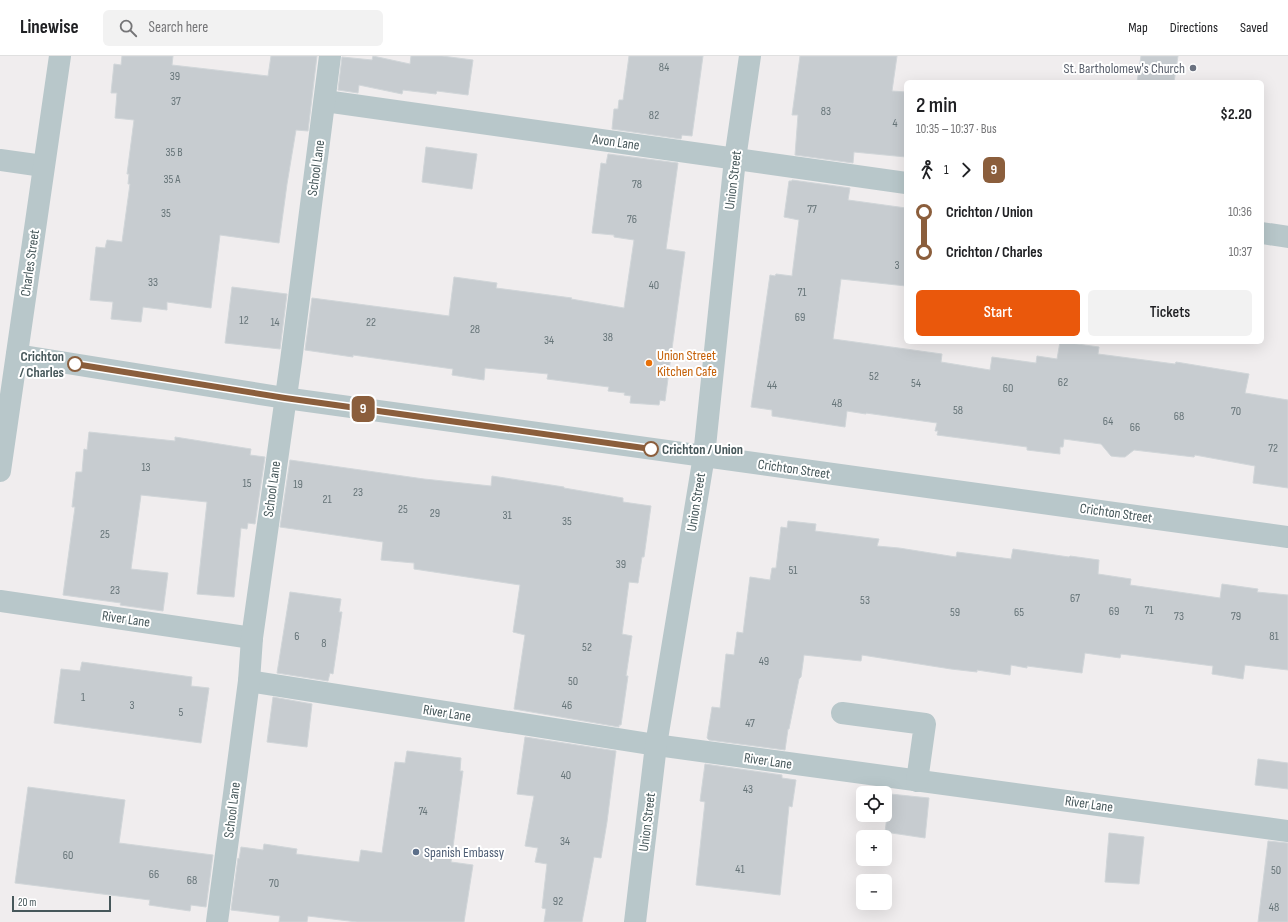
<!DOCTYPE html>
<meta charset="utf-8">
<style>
body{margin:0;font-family:"Sofia Sans Condensed",sans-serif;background:#f2f2f2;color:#202124;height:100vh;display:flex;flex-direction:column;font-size:15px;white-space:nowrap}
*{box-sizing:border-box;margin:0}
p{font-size:13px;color:#757577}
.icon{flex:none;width:22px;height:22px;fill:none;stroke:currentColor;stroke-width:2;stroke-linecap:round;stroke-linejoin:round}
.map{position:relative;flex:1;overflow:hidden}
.panel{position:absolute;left:904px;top:24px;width:360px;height:264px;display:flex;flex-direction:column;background:#fff;border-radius:6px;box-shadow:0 4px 16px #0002}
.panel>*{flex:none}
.badge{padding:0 8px;border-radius:6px;font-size:14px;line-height:26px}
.buttons{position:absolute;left:856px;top:730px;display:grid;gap:8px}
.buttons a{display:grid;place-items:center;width:36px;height:36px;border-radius:6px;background:#fff;box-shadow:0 4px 16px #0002;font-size:20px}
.scale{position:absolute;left:12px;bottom:10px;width:99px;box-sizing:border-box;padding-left:4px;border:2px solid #46575a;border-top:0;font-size:11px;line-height:14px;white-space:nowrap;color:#46575a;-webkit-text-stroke:3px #fff;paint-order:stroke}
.map>.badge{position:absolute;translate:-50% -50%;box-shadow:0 0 0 2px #fff}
.legs{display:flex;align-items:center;gap:6px;height:44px;padding:0 12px;font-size:13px}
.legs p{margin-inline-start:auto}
.headline{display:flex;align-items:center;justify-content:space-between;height:68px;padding:0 12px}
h1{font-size:22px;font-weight:600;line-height:30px}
.cta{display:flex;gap:8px;margin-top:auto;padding:8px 12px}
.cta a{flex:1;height:46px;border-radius:6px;background:#ea580c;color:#fff;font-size:16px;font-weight:600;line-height:46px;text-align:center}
.cta a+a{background:#f2f2f2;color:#202124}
ul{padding:0 12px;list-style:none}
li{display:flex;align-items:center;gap:14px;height:40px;font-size:15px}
li i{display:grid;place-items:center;width:6px;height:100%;margin:0 5px;background:currentColor}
li i::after{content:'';width:10px;height:10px;margin:-5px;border:3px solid;border-radius:50%;background:#fff}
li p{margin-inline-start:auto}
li:first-child i{background:linear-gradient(#0000 50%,currentColor 0)}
li:last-child i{background:linear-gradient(currentColor 50%,#0000 0)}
header{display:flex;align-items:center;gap:24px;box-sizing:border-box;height:56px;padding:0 20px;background:#fff;border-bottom:1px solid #e0e0e0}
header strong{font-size:19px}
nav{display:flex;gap:22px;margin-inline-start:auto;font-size:14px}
.search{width:280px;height:36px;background:#f2f2f2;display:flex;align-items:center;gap:10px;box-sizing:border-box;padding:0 14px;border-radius:6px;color:#757577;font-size:15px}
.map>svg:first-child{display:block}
.building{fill:#c7ccd0;stroke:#d1d6d9}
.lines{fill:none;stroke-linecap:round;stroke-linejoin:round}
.minor{stroke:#b8c7ca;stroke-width:22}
.line-1-casing{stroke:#fff;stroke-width:9}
.line-1{stroke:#8b5e3c;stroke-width:6}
.worship-dot{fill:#6b7280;stroke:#fff;stroke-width:1.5}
.food-dot{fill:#e8710a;stroke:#fff;stroke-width:1.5}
.stop-1-dot{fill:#fff;stroke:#8b5e3c;stroke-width:2}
.service-dot{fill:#5c6f8a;stroke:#fff;stroke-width:1.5}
.labels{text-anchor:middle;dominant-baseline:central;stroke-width:4;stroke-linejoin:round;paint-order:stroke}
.number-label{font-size:12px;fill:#667478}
.worship-label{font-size:14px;fill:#5b616d;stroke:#fff;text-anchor:end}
.street-label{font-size:14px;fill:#46575a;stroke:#fff}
.food-label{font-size:14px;fill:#c56008;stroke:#fff;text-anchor:start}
.stop-label{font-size:14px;font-weight:bold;fill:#46575a;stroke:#fff;text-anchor:end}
.service-label{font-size:14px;fill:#4e5e75;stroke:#fff;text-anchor:start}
</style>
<header>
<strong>Linewise</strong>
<div class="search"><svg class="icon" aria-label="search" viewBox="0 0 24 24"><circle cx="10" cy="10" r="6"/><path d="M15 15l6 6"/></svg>Search here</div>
<nav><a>Map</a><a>Directions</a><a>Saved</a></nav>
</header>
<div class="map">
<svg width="1288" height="866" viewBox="0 0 1288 866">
<rect width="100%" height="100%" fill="#f0edee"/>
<g class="building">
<path d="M 122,0 L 173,0 L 172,9 L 268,20 L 271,0 L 317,0 L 308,75 L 296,74 L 287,128 L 279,187 L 220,179 L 211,252 L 167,246 L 167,254 L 143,251 L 141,266 L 111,263 L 113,246 L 90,244 L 96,191 L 105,192 L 107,184 L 122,186 L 130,128 L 128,128 L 129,118 L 127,118 L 134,64 L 115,62 L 117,37 L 111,37 L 114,8 L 121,9 Z"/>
<path d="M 373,0 L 410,8 L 411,0 L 442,0 L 473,4 L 468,39 L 437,35 L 436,38 L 403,34 L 402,38 L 359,29 L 358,37 L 338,34 L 342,1 L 372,4 Z"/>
<path d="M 629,0 L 703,0 L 692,80 L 682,79 L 681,83 L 612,73 L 614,53 L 618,53 L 619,44 L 623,44 Z"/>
<path d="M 800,0 L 897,0 L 892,35 L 906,36 L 906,101 L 854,96 L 853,107 L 795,99 L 798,59 L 792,59 Z"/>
<path d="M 1141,0 L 1178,0 L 1174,26 L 1137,26 Z"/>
<path d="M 426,91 L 477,98 L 472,133 L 422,126 Z"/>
<path d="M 608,98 L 678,107 L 666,193 L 685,196 L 665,345 L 660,344 L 659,349 L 630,347 L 631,340 L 624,339 L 625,337 L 608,335 L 609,331 L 547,323 L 548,318 L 485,312 L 484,324 L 452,319 L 453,313 L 353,299 L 353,301 L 305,294 L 312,242 L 449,260 L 454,221 L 497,227 L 496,232 L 572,242 L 571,243 L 624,252 L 634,184 L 614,181 L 614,179 L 592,177 L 601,107 L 606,108 Z"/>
<path d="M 792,124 L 850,132 L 848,144 L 906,152 L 906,230 L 841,223 L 833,283 L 942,298 L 941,306 L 990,314 L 992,301 L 1036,307 L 1037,300 L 1057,303 L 1060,286 L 1063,286 L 1099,291 L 1098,298 L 1175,308 L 1176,306 L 1249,318 L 1245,337 L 1288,344 L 1288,432 L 1253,427 L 1255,410 L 1195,399 L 1194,401 L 1134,394 L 1125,401 L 1120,401 L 1111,400 L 1101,388 L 1064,383 L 1063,391 L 1060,391 L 1060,398 L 1027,394 L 1027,391 L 937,379 L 938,375 L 935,375 L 937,367 L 866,357 L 866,358 L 847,355 L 845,371 L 772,360 L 772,354 L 751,351 L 770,219 L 775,220 L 776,218 L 792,220 L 799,164 L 784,161 L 789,125 L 792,125 Z"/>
<path d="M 232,231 L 287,238 L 280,293 L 225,287 Z"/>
<path d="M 89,376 L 175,385 L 175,381 L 251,393 L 250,399 L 265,401 L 255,468 L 248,467 L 247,473 L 241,472 L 234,541 L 197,538 L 207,446 L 141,439 L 131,513 L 168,517 L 163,555 L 120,549 L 121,547 L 63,539 L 75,451 L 72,451 L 76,416 L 82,416 L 84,393 L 87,394 Z"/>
<path d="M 290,404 L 424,423 L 491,430 L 492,420 L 564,431 L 564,432 L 623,442 L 623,446 L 651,450 L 644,501 L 642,501 L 638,527 L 629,526 L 622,578 L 632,580 L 626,620 L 628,620 L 621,669 L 619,669 L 619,671 L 514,653 L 525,579 L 513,576 L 520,529 L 414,513 L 414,507 L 381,504 L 383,486 L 280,471 Z"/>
<path d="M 788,465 L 816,468 L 815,475 L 879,483 L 877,490 L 899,492 L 956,501 L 957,496 L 1011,503 L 1013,493 L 1069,501 L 1070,500 L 1099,504 L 1098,518 L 1131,523 L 1130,529 L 1220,542 L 1222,528 L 1258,533 L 1257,536 L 1288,539 L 1288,614 L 1245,609 L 1243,623 L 1212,618 L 1213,610 L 1121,598 L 1120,602 L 1085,597 L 1082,617 L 1027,610 L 1027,612 L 1011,609 L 1010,619 L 977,614 L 977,616 L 951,613 L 862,599 L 861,605 L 804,599 L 801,621 L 799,623 L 789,673 L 788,673 L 785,694 L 709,684 L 707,682 L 712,651 L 720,652 L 726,598 L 734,599 L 737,576 L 743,577 L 750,521 L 770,524 L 772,512 L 776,512 L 781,471 L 787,472 Z"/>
<path d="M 290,536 L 341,543 L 339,556 L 342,556 L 333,618 L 330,617 L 328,625 L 277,617 Z"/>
<path d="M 82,606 L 192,621 L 191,630 L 209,632 L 201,687 L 54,667 L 61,613 L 80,615 Z"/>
<path d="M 273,641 L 312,648 L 307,691 L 267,686 Z"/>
<path d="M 525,681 L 616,695 L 607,766 L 601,802 L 594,801 L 582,866 L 544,866 L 546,853 L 542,852 L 547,808 L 535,806 L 538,792 L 525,790 L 534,740 L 517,738 Z"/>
<path d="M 407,695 L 461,702 L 460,715 L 463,715 L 451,806 L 473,809 L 464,866 L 357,866 L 308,860 L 307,866 L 279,866 L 280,860 L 231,854 L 238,802 L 239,803 L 241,791 L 263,794 L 264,788 L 297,793 L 296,798 L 359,806 L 361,794 L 382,797 L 395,706 L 405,707 Z"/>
<path d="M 1258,703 L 1288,707 L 1288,733 L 1255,729 Z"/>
<path d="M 705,708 L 782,719 L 782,722 L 796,724 L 792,751 L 789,750 L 780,839 L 696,829 L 705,746 L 700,745 Z"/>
<path d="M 28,731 L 125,744 L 119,787 L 213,799 L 206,851 L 191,849 L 190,855 L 149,849 L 150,844 L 15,827 Z"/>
<path d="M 890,738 L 929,742 L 925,782 L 885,776 Z"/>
<path d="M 1109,777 L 1144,781 L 1139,828 L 1105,826 Z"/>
<path d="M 1268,785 L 1288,787 L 1288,866 L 1258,866 Z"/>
</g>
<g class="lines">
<g class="minor">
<path d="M 325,45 L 906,127"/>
<path d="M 0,104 L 43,110"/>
<path d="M 1262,177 L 1288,181"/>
<path d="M 17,299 L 285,342 L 1288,481"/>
<path d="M 0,415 L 60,0"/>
<path d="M 0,545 L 252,582"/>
<path d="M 249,625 L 656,689 L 1288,775"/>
<path d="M 842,657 L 925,668 L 917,725"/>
<path d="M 217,866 L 249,625 L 252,582 L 291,305 L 330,0"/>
<path d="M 635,866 L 656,689 L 704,400 L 735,103 L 750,0"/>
</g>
</g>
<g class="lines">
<g class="line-1-casing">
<path id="line-1" d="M 75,308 L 285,342 L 651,393"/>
</g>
<use href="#line-1" class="line-1"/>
</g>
<circle class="worship-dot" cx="1193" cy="12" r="4"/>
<circle class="food-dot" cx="649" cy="307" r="4"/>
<g class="stop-1-dot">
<circle cx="75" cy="308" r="7"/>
<circle cx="651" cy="393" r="7"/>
</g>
<circle class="service-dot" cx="416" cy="796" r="4"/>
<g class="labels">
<g class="number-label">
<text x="664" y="11">84</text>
<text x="175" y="20">39</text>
<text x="176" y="45">37</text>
<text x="826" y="55">83</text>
<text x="654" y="59">82</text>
<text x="895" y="67">4</text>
<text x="174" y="96">35 B</text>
<text x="172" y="123">35 A</text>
<text x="637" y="128">78</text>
<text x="812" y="153">77</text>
<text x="166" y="157">35</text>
<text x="632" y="163">76</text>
<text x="897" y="209">3</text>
<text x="153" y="226">33</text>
<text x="654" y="229">40</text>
<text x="802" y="236">71</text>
<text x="800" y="261">69</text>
<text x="244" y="264">12</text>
<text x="275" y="266">14</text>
<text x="371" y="266">22</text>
<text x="475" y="273">28</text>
<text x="608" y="281">38</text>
<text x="549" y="284">34</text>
<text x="874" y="320">52</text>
<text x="1063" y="326">62</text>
<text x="916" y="327">54</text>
<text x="772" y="329">44</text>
<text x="1008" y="332">60</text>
<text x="837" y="347">48</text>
<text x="958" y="354">58</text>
<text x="1236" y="355">70</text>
<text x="1179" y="360">68</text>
<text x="1108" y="365">64</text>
<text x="1135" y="371">66</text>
<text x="1273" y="392">72</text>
<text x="146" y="411">13</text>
<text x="247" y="427">15</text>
<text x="298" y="428">19</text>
<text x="358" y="436">23</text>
<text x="327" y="443">21</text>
<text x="403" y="453">25</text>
<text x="435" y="457">29</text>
<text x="507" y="459">31</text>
<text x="567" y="465">35</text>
<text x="105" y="478">25</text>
<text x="621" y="508">39</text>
<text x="793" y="514">51</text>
<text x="115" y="534">23</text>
<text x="1075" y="542">67</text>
<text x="865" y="544">53</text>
<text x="1149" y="554">71</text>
<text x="1114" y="555">69</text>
<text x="955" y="556">59</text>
<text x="1019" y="556">65</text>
<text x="1179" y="560">73</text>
<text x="1236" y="560">79</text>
<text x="297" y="580">6</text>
<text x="1274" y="580">81</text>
<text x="324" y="587">8</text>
<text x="587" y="591">52</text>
<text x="764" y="605">49</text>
<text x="573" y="625">50</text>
<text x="83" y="641">1</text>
<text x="132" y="649">3</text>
<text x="567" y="649">46</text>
<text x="181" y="656">5</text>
<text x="750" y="667">47</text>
<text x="566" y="719">40</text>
<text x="748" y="733">43</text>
<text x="423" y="755">74</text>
<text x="565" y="785">34</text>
<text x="68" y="799">60</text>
<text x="740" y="813">41</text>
<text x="1276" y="814">50</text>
<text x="154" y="818">66</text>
<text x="192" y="824">68</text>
<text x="274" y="827">70</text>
<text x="558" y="845">92</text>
<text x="1274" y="851">48</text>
</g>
<g class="worship-label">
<text x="1185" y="12">St. Bartholomew's Church</text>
</g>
<g class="street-label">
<text transform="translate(616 86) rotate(8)">Avon Lane</text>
<text transform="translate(316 112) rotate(-82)">School Lane</text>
<text transform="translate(733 124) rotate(-83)">Union Street</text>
<text transform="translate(30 207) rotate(-82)">Charles Street</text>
<text transform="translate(794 413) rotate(8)">Crichton Street</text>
<text transform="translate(272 433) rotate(-82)">School Lane</text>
<text transform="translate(696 446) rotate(-81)">Union Street</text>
<text transform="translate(1116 457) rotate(8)">Crichton Street</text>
<text transform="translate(126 563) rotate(8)">River Lane</text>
<text transform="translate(447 657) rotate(9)">River Lane</text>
<text transform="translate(768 705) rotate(8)">River Lane</text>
<text transform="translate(1089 748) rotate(8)">River Lane</text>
<text transform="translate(232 754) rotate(-83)">School Lane</text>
<text transform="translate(647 766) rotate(-83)">Union Street</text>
</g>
<g class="food-label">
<text x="657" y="299">Union Street<tspan x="657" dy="16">Kitchen Cafe</tspan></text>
</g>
<g class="stop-label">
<text x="64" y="300">Crichton<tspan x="64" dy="16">/ Charles</tspan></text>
<text x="662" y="393" text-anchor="start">Crichton / Union</text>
</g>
<g class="service-label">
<text x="424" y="796">Spanish Embassy</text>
</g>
</g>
</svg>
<div class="buttons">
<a><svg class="icon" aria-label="locate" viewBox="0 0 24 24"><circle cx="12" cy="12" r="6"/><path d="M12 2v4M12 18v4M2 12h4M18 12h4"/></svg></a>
<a>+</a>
<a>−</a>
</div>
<div class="scale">20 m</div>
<b class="badge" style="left:363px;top:353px;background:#8b5e3c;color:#fff">9</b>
<section class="panel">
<div class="headline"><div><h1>2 min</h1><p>10:35 – 10:37 · Bus</p></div><b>$2.20</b></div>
<div class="legs"><svg class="icon" aria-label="walk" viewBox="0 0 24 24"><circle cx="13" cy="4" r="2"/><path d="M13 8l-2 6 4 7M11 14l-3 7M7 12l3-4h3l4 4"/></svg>1<svg class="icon" aria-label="forward" viewBox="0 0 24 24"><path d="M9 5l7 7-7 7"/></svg><b class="badge" style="background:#8b5e3c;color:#fff">9</b></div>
<ul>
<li><i style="color:#8b5e3c"></i><b>Crichton / Union</b><p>10:36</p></li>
<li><i style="color:#8b5e3c"></i><b>Crichton / Charles</b><p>10:37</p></li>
</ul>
<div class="cta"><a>Start</a><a>Tickets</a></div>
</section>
</div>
